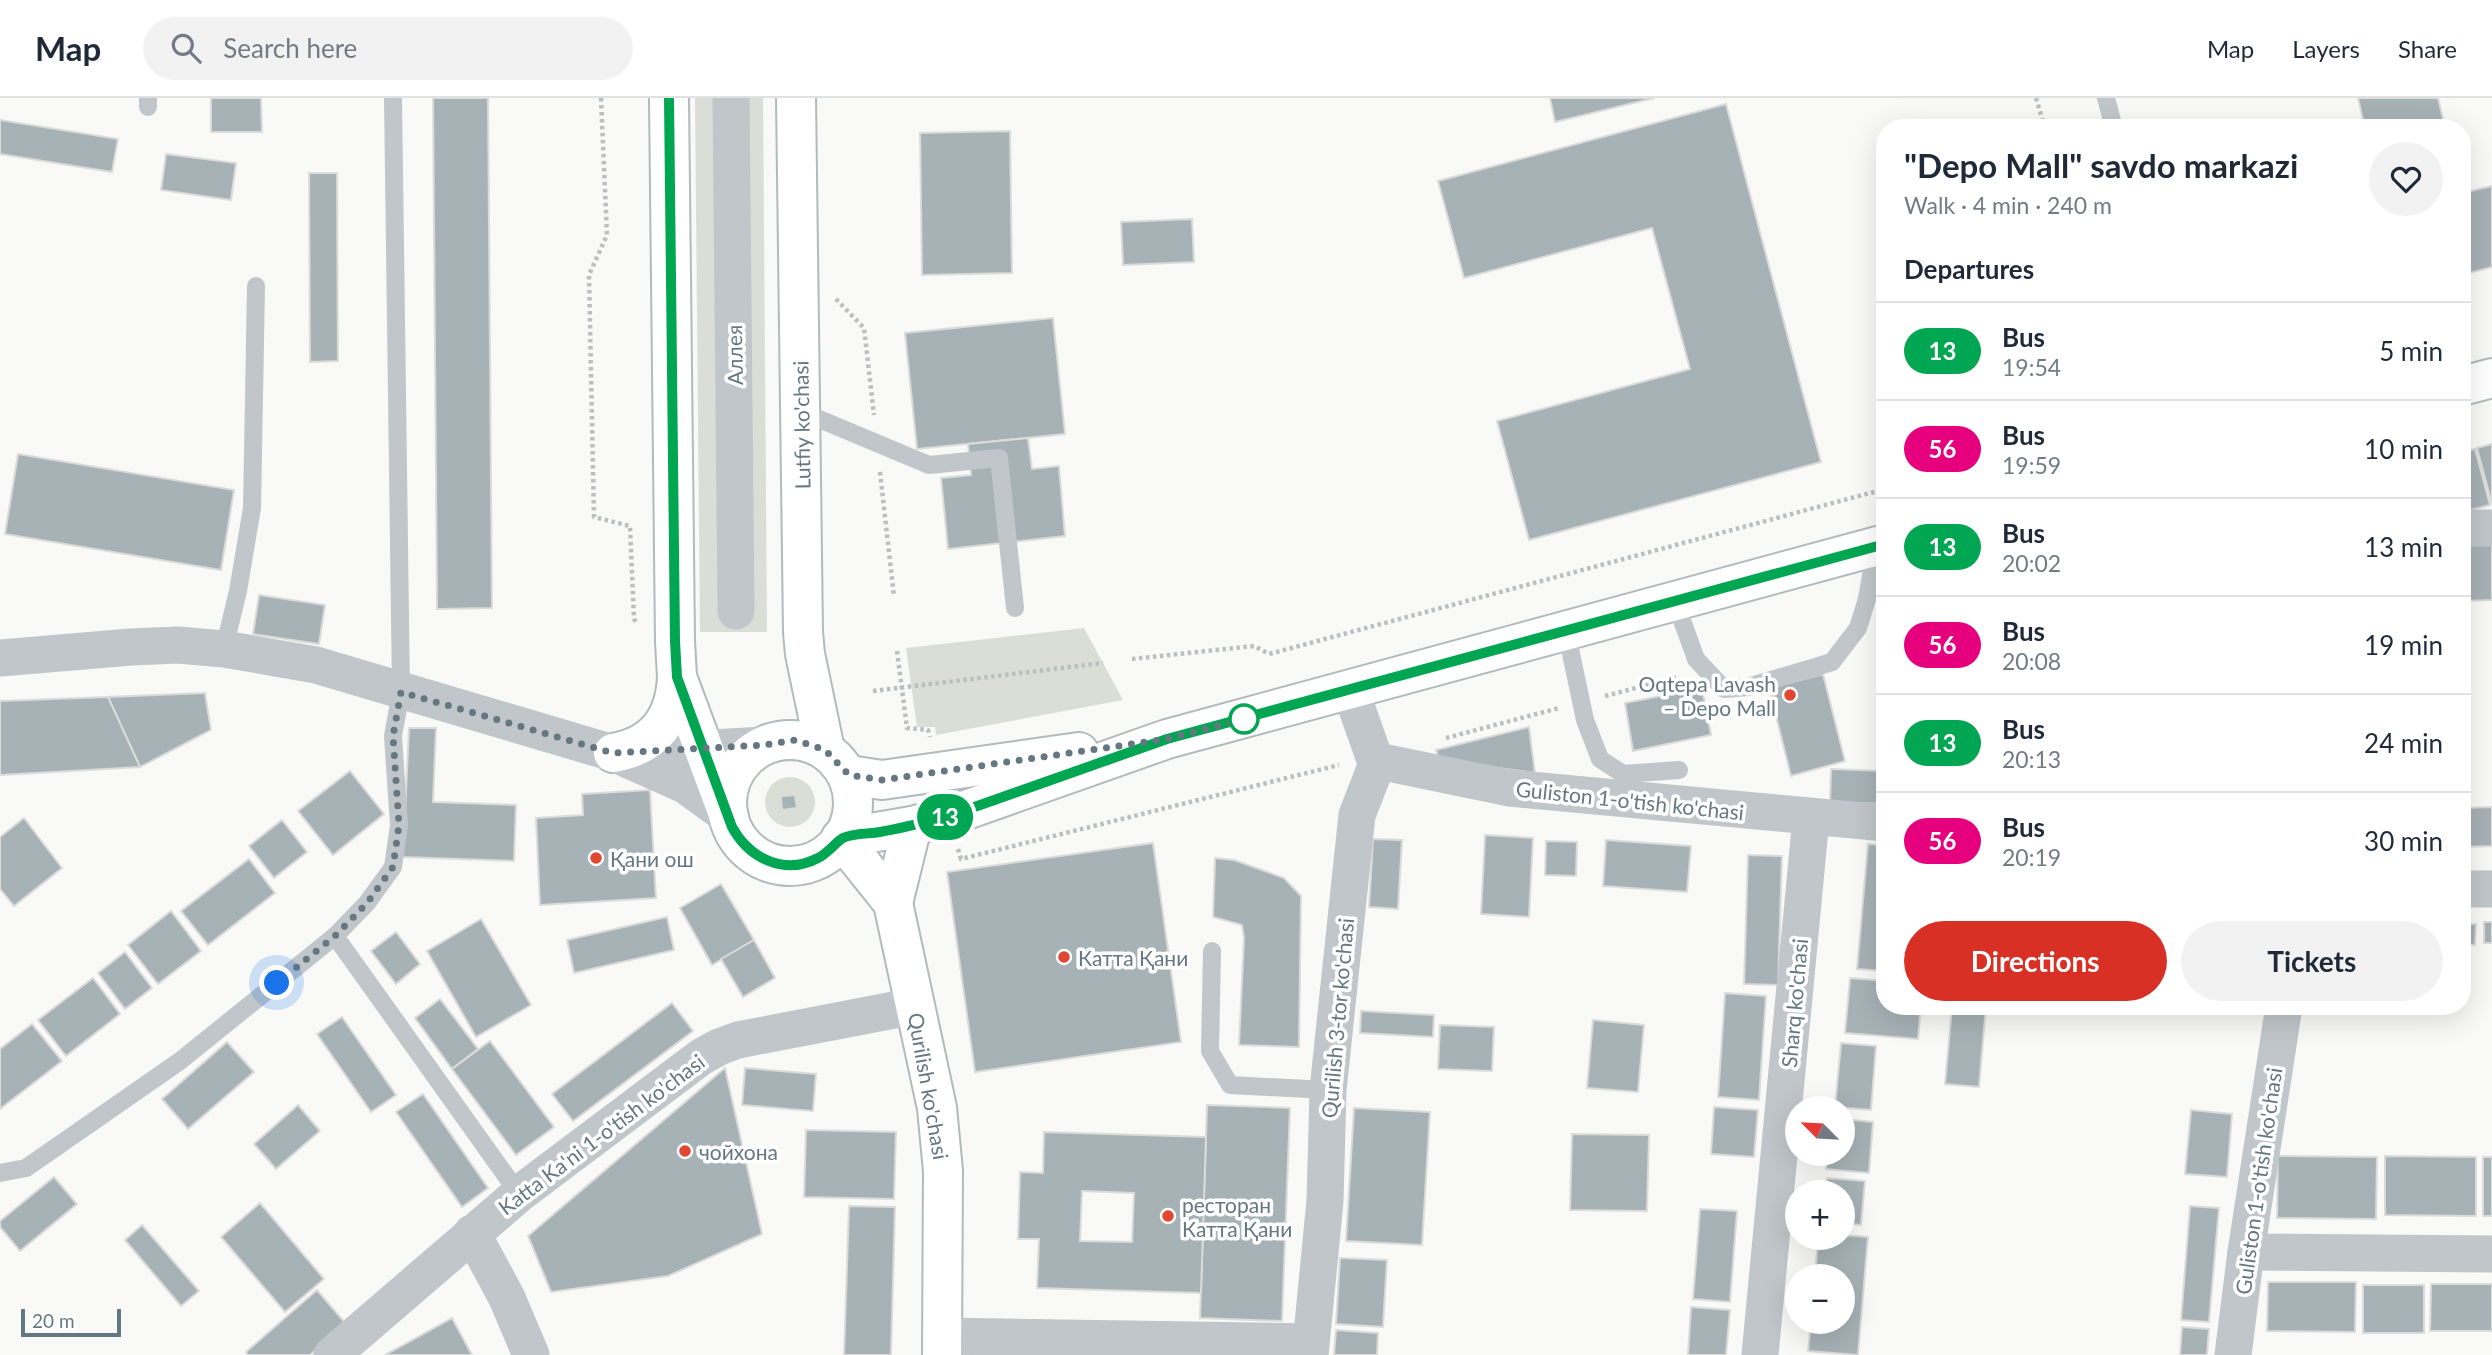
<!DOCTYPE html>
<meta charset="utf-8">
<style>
body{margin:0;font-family:Lato,sans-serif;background:#f2f2f3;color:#1f2937;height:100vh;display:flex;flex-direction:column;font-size:26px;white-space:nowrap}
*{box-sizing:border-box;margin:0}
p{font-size:23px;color:#747a83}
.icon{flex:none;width:38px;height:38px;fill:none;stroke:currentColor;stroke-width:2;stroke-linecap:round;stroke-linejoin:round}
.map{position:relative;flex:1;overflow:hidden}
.panel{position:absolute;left:1876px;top:21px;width:595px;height:896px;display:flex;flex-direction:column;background:#fff;border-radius:28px;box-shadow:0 7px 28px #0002}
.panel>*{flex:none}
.badge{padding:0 14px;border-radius:23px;font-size:24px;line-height:46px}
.needle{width:46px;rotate:294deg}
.controls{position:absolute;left:1785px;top:998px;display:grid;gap:14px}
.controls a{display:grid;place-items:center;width:70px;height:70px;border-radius:50%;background:#fff;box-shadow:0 7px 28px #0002;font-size:35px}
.scale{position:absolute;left:21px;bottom:18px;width:100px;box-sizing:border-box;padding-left:7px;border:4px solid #657881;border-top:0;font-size:19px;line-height:24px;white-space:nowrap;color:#657881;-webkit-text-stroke:5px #fff;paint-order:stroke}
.you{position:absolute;width:35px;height:35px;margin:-18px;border:5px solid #fff;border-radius:50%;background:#1a73e8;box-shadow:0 0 0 10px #1a73e833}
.map>.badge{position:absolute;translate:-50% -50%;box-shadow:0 0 0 4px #fff}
h2{padding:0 28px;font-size:26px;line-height:63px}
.round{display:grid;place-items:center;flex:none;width:74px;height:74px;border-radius:37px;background:#f2f2f3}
.overview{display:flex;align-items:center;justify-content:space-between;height:119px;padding:0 28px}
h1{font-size:33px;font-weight:700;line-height:52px}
.primary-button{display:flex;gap:14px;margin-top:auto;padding:14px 28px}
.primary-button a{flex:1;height:80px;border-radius:42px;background:#d93025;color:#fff;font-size:28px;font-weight:700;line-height:80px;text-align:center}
.primary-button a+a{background:#f2f2f3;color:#1f2937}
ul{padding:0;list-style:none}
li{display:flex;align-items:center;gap:21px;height:98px;padding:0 28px;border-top:2px solid #e0e1e3}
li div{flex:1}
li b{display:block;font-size:26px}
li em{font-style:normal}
li .badge{min-width:77px;font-weight:700;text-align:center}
header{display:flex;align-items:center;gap:42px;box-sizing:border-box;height:98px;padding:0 35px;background:#fff;border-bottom:2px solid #e0e1e3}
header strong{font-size:33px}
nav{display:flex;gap:38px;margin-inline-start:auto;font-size:24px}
.search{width:490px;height:63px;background:#f2f2f3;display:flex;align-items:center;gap:18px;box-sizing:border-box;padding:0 24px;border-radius:38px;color:#747a83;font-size:26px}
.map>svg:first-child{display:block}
.green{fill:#daded6}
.building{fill:#a7b2b6;stroke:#dbdbd9;stroke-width:2;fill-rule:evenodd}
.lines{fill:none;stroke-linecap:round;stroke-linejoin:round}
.secondary-casing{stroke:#b3babd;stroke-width:42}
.path{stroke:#bbbfc1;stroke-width:4.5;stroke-dasharray:3.5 3.5;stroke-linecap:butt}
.lane{stroke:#c0c6c9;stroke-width:18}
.street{stroke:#c0c6c9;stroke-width:37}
.secondary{stroke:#fff;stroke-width:38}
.line-casing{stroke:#fff;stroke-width:16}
.line{stroke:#00a651;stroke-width:10}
.walk{stroke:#657881;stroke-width:7;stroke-dasharray:0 12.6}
.poi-dot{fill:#e04630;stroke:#fff;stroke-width:2.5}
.stop-dot{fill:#fff;stroke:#00a651;stroke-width:3.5}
.labels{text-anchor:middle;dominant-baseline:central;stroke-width:7;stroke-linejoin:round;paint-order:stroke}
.street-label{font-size:21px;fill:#657881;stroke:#fff}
.poi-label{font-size:21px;fill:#657881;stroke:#fff;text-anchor:start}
</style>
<header>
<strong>Map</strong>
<div class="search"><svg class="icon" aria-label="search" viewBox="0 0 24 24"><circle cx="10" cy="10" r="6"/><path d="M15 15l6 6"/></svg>Search here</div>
<nav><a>Map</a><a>Layers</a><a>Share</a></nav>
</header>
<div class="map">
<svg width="2492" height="1257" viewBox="0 0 2492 1257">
<rect width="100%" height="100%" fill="#f9f9f7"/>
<g class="green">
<path d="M 695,0 L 763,0 L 767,534 L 700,534 Z"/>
<path d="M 1084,530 L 1123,602 L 936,637 L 935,629 L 917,629 L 906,550 Z"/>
<circle cx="790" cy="704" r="25"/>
</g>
<g class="building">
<path d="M 211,0 L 261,0 L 262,34 L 211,34 Z"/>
<path d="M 433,0 L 488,0 L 492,510 L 437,511 Z"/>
<path d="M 1550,0 L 1654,0 L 1555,24 Z"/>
<path d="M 2358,0 L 2438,0 L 2445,30 L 2365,30 Z"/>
<path d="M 1726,6 L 1821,364 L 1529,442 L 1497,323 L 1690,271 L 1652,130 L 1464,180 L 1438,83 Z"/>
<path d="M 0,22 L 118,41 L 112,74 L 0,56 Z"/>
<path d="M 1010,33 L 1012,175 L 922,177 L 920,35 Z"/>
<path d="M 166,56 L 236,65 L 231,102 L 161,92 Z"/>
<path d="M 309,75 L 337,75 L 338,263 L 310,264 Z"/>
<path d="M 2492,88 L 2492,169 L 2462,177 L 2462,95 Z"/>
<path d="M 1192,121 L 1194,164 L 1123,167 L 1121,124 Z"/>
<path d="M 1053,220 L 1065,336 L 917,351 L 905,235 Z"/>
<path d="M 1028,340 L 1032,371 L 1059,368 L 1065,438 L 948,451 L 941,380 L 971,377 L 968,346 Z"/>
<path d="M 2492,346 L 2492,406 L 2477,350 Z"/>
<path d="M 2475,351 L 2490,407 L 2462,414 L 2462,354 Z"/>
<path d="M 18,356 L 234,392 L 221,472 L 5,436 Z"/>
<path d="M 2492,445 L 2492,502 L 2462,503 L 2462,446 Z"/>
<path d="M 259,497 L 325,507 L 319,546 L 253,536 Z"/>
<path d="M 1823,576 L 1845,663 L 1791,678 L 1769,590 Z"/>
<path d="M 1702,590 L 1711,637 L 1633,653 L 1625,605 Z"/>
<path d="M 205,595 L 211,632 L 140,669 L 108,599 Z"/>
<path d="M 108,599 L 140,669 L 0,677 L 0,603 Z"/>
<path d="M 1529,629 L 1535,675 L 1439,662 L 1436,652 Z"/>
<path d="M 409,630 L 436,630 L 433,704 L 516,707 L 514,763 L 403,759 Z"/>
<path d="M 1831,671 L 1885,673 L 1885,706 L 1830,704 Z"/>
<path d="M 350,673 L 384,716 L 333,757 L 298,713 Z"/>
<path d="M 650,692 L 656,800 L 540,807 L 536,720 L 583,717 L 582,696 Z"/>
<path d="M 795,697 L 797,710 L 782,712 L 781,698 Z"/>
<path d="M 2492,709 L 2492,748 L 2462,749 L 2462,710 Z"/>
<path d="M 24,720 L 62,770 L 14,808 L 0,791 L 0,739 Z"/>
<path d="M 282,722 L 307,754 L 274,780 L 249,748 Z"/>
<path d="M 1485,737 L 1533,740 L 1529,819 L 1481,816 Z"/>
<path d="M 1373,741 L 1402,742 L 1398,811 L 1369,809 Z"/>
<path d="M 1606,742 L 1691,748 L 1687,794 L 1603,788 Z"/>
<path d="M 1546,743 L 1577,744 L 1576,778 L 1545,777 Z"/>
<path d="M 1153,745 L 1181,944 L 975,974 L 947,774 Z"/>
<path d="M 1868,746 L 1885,747 L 1885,873 L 1857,871 Z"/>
<path d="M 1748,757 L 1782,758 L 1778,887 L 1744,886 Z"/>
<path d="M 1215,760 L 1234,762 L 1284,780 L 1301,798 L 1299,949 L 1239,947 L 1244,840 L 1242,827 L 1213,819 Z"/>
<path d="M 249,761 L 275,795 L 208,847 L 181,813 Z"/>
<path d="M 721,786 L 754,842 L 712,867 L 680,810 Z"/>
<path d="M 171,813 L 201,853 L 158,886 L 128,847 Z"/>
<path d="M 667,819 L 674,852 L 574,875 L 567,842 Z"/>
<path d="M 481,821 L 531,907 L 476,939 L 427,853 Z"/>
<rect x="2484" y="824" width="8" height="21"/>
<path d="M 2462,826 L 2476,826 L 2475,847 L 2462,847 Z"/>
<path d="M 396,834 L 420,866 L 396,886 L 371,853 Z"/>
<path d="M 754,842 L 775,880 L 743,899 L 721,861 Z"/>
<path d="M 125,854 L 152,890 L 125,911 L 98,875 Z"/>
<path d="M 93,880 L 120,916 L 66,958 L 38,922 Z"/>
<path d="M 1850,880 L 1885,883 L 1885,908 L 1921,908 L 1918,941 L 1845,935 Z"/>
<path d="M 1725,895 L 1766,898 L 1759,1002 L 1718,999 Z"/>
<path d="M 440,901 L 478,951 L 452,971 L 415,920 Z"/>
<path d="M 672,905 L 693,933 L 573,1023 L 552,996 Z"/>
<path d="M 1952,908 L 1986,908 L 1979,989 L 1945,986 Z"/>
<path d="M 1361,913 L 1434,917 L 1433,939 L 1360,935 Z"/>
<path d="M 342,919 L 396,997 L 371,1014 L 317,936 Z"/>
<path d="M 1593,922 L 1644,927 L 1638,994 L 1587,990 Z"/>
<path d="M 32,926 L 62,963 L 0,1011 L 0,951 Z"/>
<path d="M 1440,927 L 1494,929 L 1492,973 L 1438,971 Z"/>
<path d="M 490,943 L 554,1029 L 516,1057 L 452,971 Z"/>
<path d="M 227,944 L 254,974 L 188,1031 L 162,1001 Z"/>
<path d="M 1841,945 L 1876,948 L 1871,1012 L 1835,1009 Z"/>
<path d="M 725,970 L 762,1136 L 668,1178 L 551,1194 L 528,1138 Z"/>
<path d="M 745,970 L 816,976 L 813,1013 L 742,1007 Z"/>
<path d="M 423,996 L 488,1090 L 462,1109 L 396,1014 Z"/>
<path d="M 298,1007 L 320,1033 L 276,1071 L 254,1046 Z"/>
<path d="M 1207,1007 L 1290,1010 L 1282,1223 L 1200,1220 Z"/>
<path d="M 1714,1009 L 1758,1012 L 1754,1059 L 1711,1056 Z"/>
<path d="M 1354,1010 L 1430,1014 L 1422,1147 L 1346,1143 Z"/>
<path d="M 2191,1012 L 2232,1016 L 2227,1079 L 2185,1076 Z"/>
<path d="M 1843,1021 L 1873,1024 L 1869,1075 L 1826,1071 L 1827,1055 L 1843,1055 Z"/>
<path d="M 806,1032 L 896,1034 L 894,1101 L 804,1099 Z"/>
<path d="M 1044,1034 L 1206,1039 L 1201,1195 L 1037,1190 L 1039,1141 L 1018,1141 L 1020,1074 L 1043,1075 ZM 1082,1093 L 1134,1095 L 1132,1144 L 1080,1143 Z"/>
<path d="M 1572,1036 L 1649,1037 L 1647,1113 L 1570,1112 Z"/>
<path d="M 2278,1058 L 2377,1059 L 2376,1121 L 2277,1120 Z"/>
<path d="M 2385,1058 L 2476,1059 L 2476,1118 L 2385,1117 Z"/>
<rect x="2483" y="1059" width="9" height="59"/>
<path d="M 54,1079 L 77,1106 L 20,1153 L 0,1129 L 0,1123 Z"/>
<path d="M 1827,1080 L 1865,1083 L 1861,1127 L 1843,1125 L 1843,1094 L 1825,1094 Z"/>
<path d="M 260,1105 L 324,1181 L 285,1214 L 221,1139 Z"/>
<path d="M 849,1108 L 895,1109 L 891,1257 L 844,1257 Z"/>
<path d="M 2190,1108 L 2219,1110 L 2209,1224 L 2181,1222 Z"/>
<path d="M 1700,1111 L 1737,1113 L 1730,1204 L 1693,1201 Z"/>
<path d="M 142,1127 L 199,1193 L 181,1208 L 125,1142 Z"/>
<path d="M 1843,1137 L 1868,1139 L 1858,1257 L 1808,1253 L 1811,1223 L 1843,1223 L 1843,1178 L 1815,1178 L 1818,1139 L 1843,1139 Z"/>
<path d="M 1340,1160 L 1387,1162 L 1383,1229 L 1336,1226 Z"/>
<path d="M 2268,1184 L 2356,1184 L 2355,1234 L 2267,1233 Z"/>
<path d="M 2431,1186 L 2492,1186 L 2492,1233 L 2430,1233 Z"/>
<rect x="2363" y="1187" width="61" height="48"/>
<path d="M 317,1192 L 346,1226 L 310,1257 L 248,1257 L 246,1254 Z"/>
<path d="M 1691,1209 L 1730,1212 L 1726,1257 L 1688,1257 Z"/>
<path d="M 452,1220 L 472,1257 L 385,1257 Z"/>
<path d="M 2182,1229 L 2209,1231 L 2207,1257 L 2180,1257 Z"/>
<path d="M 1336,1232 L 1378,1235 L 1377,1257 L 1334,1257 Z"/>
</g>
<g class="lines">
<g class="secondary-casing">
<g id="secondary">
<path d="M 669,0 L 675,543 L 677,579 L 729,719"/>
<path d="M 796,0 L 803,534 L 805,556 L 825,652"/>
<path d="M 2462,288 L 2492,280"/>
<circle cx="790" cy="705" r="63"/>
<path d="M 613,655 C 655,648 675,621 677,579"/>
<path d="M 849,677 L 882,682 L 1079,654"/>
<path d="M 841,740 L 912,728 L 949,718 L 1167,641 L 1885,446"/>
<path d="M 841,740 L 893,805 L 937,1010 L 943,1073 L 942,1257"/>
<path d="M 893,805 L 912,728"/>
</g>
</g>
<g class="path">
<path d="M 601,0 L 607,137 L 589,177 L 594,419 L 630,428 L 634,521 L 637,525"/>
<path d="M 2036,0 L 2045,30"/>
<path d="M 836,201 L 864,230 L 874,317"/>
<path d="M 880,374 L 894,499"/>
<path d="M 897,553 L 907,630 L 928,632 L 930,639"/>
<path d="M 1132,561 L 1254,548 L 1269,556 L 1885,391"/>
<path d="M 873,593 L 1103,565"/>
<path d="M 1605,598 L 1678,579"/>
<path d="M 1446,640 L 1559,610"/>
<path d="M 958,751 L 961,761 L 1339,667"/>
</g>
<g class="lane">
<path d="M 2106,0 L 2114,30"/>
<path d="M 148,9 L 148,0"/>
<path d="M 800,313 L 929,367 L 999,360 L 1015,510"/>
<path d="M 1675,503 L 1696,561 L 1724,591 L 1748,589 L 1832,564 L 1858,530 L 1867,501 L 1876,448"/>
<path d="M 1566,532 L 1585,622 L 1600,661 L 1623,676 L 1679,672"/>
<path d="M 224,551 L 238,493 L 252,410 L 256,188"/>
<path d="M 335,838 L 519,1096"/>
<path d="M 1212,853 L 1210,953 L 1230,987 L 1328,992"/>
<path d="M 0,1075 L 26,1070 L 180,963 L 335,838 L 367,805 L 393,769 L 399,727 L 393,638 L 401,594 L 393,0"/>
</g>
<g class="street">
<path d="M 731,0 L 736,513"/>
<path d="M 2462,430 L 2492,430"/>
<path d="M 0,560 L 131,549 L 178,547 L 224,551 L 316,567 L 613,655 L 685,687 L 729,719"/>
<path d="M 624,655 L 764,647"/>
<path d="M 1378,663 L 1509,690 L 1885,725"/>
<path d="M 2462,791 L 2492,791"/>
<path d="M 472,1135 L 507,1200 L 531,1257"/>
<path d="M 2246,1154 L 2492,1156"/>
<path d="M 943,1238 L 1311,1244"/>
<path d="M 332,1257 L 519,1096 L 701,959 L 719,949 L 738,942 L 915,908"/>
<path d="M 1310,1257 L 1325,1103 L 1328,992 L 1357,717 L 1378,663 L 1374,659 L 1350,591"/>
<path d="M 1760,1257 L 1811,720"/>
<path d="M 2233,1257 L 2246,1154 L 2284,908"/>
</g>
<use href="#secondary" class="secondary"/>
</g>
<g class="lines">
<g class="line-casing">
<path id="line" d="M 669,0 L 675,543 L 677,579 L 732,729 C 749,760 784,778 818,760 C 827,756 837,743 843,740 C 853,735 869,736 880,734 C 904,730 926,724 949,718 L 1167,641 L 1885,446"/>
</g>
<use href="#line" class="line"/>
<path class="walk" d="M 277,885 L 335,838 L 367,805 L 393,769 L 399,727 L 393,638 L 401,594 L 613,655 L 764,647 L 795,642 L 825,652 L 849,677 L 882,682 L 1167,641 L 1244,621"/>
</g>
<g class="poi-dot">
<circle cx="1790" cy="597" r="7"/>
<circle cx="596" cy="760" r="7"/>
<circle cx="1064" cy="859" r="7"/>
<circle cx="685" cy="1053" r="7"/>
<circle cx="1168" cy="1118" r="7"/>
</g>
<circle class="stop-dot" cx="1244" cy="621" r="14"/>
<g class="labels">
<g class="street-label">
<text transform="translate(734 257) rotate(-91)">Аллея</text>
<text transform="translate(801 327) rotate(-91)">Lutfiy ko'chasi</text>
<text transform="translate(1630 702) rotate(6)">Guliston 1-o'tish ko'chasi</text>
<text transform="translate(1794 905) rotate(-85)">Sharq ko'chasi</text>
<text transform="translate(1337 920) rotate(-85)">Qurilish 3-tor ko'chasi</text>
<text transform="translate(929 988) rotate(80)">Qurilish ko'chasi</text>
<text transform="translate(601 1036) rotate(-37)">Katta Ka'ni 1-o'tish ko'chasi</text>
<text transform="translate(2258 1083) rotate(-82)">Guliston 1-o'tish ko'chasi</text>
</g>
<g class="poi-label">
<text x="1776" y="585" text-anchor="end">Oqtepa Lavash<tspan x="1776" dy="24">– Depo Mall</tspan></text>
<text x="610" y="760">Қани ош</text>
<text x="1078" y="859">Катта Қани</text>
<text x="699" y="1053">чойхона</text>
<text x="1182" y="1106">ресторан<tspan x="1182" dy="24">Катта Қани</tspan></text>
</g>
</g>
</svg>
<div class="controls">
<a><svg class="needle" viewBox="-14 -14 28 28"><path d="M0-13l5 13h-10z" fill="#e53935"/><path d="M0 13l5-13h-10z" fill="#747a83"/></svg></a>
<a>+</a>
<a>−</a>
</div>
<div class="scale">20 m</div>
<div class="you" style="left:277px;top:885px"></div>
<b class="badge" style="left:945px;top:719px;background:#00a651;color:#fff">13</b>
<section class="panel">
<div class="overview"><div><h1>&quot;Depo Mall&quot; savdo markazi</h1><p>Walk · 4 min · 240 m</p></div><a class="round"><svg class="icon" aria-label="heart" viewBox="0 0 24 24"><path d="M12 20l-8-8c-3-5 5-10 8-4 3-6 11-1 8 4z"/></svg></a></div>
<h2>Departures</h2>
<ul>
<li><span class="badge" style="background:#00a651;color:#fff">13</span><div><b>Bus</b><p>19:54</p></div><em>5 min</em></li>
<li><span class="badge" style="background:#e6007e;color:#fff">56</span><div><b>Bus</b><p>19:59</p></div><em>10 min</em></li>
<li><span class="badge" style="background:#00a651;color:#fff">13</span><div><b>Bus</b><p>20:02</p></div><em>13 min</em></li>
<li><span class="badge" style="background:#e6007e;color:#fff">56</span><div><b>Bus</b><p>20:08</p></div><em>19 min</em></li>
<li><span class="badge" style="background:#00a651;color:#fff">13</span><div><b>Bus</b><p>20:13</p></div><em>24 min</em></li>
<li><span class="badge" style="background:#e6007e;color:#fff">56</span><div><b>Bus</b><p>20:19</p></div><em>30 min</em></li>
</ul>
<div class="primary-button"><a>Directions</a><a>Tickets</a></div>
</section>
</div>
